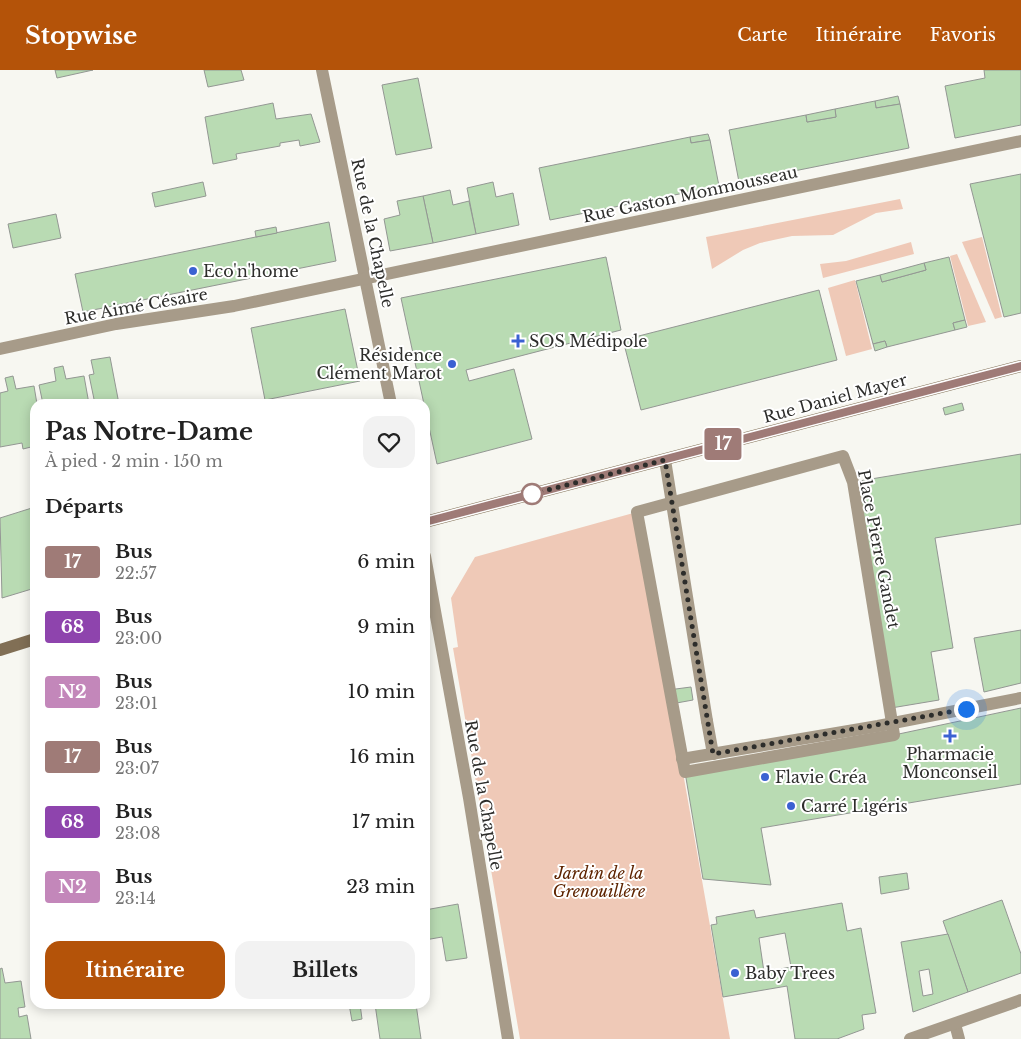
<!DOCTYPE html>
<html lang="fr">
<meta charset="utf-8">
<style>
body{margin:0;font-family:"Libre Baskerville",serif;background:#f2f2f2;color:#222;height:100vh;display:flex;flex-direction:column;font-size:19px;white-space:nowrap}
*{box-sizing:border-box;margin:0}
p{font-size:16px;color:#767676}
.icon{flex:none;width:28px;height:28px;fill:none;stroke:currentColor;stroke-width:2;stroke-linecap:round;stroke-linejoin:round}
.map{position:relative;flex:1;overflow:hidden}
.drawer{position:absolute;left:30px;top:329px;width:400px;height:610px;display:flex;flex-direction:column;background:#fff;border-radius:15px;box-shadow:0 2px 12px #0003}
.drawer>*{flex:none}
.badge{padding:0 10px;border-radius:4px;font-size:18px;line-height:32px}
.you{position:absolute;width:25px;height:25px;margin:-12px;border:4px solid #fff;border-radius:50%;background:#1a73e8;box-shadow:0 0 0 8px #1a73e833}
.map>.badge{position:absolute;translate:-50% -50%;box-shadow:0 0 0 2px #fff}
h2{padding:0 15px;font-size:19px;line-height:45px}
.round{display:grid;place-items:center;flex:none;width:52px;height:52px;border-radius:15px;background:#f2f2f2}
.overview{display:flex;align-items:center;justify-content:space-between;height:85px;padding:0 15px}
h1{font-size:24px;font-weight:700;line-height:38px}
.primary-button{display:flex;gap:10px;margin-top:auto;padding:10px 15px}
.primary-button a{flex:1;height:58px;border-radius:15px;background:#b45309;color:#fff;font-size:20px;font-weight:700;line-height:58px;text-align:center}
.primary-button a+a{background:#f2f2f2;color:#222}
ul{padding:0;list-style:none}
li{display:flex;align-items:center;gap:15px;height:65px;padding:0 15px}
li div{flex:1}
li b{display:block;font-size:19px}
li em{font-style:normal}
li .badge{min-width:55px;font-weight:700;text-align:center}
header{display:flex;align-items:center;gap:30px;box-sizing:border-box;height:70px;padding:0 25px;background:#b45309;color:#fff}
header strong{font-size:24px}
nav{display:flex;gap:28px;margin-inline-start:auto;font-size:18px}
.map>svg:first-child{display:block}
.green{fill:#efc9b7}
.building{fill:#b9dbb3;stroke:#939793;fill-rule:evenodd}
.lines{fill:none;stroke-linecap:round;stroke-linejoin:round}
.lane{stroke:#a79b89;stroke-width:12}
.street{stroke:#a79b89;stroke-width:12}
.secondary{stroke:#816f55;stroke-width:12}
.line-casing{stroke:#fff;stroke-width:11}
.line{stroke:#9f7b77;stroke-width:8}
.walk{stroke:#2d2d2b;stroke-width:5;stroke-dasharray:0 9}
.poi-dot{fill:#3b61d2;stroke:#fff;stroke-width:2}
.stop-dot{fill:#fff;stroke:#9f7b77;stroke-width:2.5}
.labels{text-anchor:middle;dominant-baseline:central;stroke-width:4;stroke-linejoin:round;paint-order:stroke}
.street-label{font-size:16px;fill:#2d2d2b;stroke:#fff}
.poi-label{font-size:16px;fill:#2d2d2b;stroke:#fff;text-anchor:start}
.park-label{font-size:16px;font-style:italic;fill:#5e2401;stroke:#fff}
</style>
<header>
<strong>Stopwise</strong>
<nav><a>Carte</a><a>Itinéraire</a><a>Favoris</a></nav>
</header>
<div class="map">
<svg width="1021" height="969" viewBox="0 0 1021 969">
<rect width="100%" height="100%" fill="#f7f7f1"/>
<g class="green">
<path d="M 900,129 L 903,139 L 876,143 L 833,165 L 792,166 L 760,173 L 743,180 L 712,199 L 706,167 Z"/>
<path d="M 982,167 L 1002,247 L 995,249 L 962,172 Z"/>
<path d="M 911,172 L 914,184 L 823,208 L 820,194 L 846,191 Z"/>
<path d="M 957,184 L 986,252 L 968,256 L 950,186 Z"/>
<path d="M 855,210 L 872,279 L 846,286 L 828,218 Z"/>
<path d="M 637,442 L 730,969 L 520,969 L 453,578 L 458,577 L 451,528 L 475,487 Z"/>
</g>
<g class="building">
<path d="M 55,0 L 93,0 L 57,8 Z"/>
<path d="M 204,0 L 241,0 L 244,10 L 208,17 Z"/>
<path d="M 984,0 L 1021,0 L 1021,55 L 955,68 L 945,16 L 985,8 Z"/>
<path d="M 418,8 L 432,78 L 396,85 L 382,15 Z"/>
<path d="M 898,26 L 900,34 L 876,38 L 875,31 Z"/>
<path d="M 875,31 L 876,38 L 900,34 L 909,78 L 739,112 L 729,60 L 806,45 L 807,52 L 836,47 L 835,39 Z"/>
<path d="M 273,33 L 276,49 L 311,44 L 320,72 L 300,76 L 299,70 L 280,73 L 280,76 L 236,84 L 237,89 L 213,94 L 205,47 Z"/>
<path d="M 835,39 L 836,47 L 807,52 L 806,45 Z"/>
<path d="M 708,64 L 710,70 L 691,73 L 690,67 Z"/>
<path d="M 690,67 L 691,73 L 710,70 L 719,116 L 550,150 L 539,98 Z"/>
<path d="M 1021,104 L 1021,243 L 1004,247 L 970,114 Z"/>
<path d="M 203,112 L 206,126 L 155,137 L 152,123 Z"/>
<path d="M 493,112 L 496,127 L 513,123 L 519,155 L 476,164 L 467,118 Z"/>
<path d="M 450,120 L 453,135 L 469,131 L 476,164 L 433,173 L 423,126 Z"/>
<path d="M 423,126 L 433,173 L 390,181 L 384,149 L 400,145 L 397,131 Z"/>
<path d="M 56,144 L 61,168 L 13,178 L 8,154 Z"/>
<path d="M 329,152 L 336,191 L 83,242 L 75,204 Z"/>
<path d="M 276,157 L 277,163 L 256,167 L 255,161 Z"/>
<path d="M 606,187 L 621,260 L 466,300 L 469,311 L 514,299 L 532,369 L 437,394 L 401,228 Z"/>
<path d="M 949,187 L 965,250 L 953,253 L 955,260 L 887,277 L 885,271 L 873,274 L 856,211 L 880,205 L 882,212 L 926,200 L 924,193 Z"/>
<path d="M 924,193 L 926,200 L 882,212 L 880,205 Z"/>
<path d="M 819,220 L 837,290 L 641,340 L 623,270 Z"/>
<path d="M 345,239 L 360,311 L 265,330 L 251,258 Z"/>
<path d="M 965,250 L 967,257 L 955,260 L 953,253 Z"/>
<path d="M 885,271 L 887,277 L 875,281 L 873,274 Z"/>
<path d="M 110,287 L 119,334 L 95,334 L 89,305 L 94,304 L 91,290 Z"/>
<path d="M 63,296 L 66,309 L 84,306 L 89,334 L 43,334 L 39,315 L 56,311 L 54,298 Z"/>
<path d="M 13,306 L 16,319 L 34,316 L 37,334 L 35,334 L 35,376 L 23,379 L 22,373 L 0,377 L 0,323 L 8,321 L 5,308 Z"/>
<path d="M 962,333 L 964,340 L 945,345 L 943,338 Z"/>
<path d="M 1021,384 L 1021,454 L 935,468 L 953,578 L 931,582 L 939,630 L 891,638 L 853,412 Z"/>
<path d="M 35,437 L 35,518 L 2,528 L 0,448 Z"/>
<path d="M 1021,560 L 1021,613 L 984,622 L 974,568 Z"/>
<path d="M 691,617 L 693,630 L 671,634 L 668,620 Z"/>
<path d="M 1021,638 L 1021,714 L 761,758 L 771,815 L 703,809 L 685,702 L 894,665 Z"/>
<path d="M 907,803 L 909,819 L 881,824 L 879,807 Z"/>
<path d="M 1002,830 L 1021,884 L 1021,903 L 968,922 L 943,851 Z"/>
<path d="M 842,833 L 847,861 L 861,858 L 876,943 L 862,945 L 864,959 L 837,969 L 795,969 L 787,916 L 723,927 L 711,855 L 717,854 L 716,847 L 754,840 L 756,848 ZM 785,863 L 791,897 L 764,902 L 759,868 Z"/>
<path d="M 458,834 L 467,888 L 446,891 L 442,867 L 425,870 L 425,840 Z"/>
<path d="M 948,864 L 968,922 L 913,942 L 901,872 ZM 929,899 L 933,924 L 923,926 L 919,901 Z"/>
<path d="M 2,898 L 5,913 L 21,911 L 25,937 L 18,938 L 19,947 L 27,945 L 31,969 L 0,969 L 0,899 Z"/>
<path d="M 349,934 L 360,934 L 362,949 L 352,951 Z"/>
<path d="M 375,934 L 416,934 L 421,969 L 380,969 Z"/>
</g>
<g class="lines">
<path class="lane" d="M 665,390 L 707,651"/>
<g class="street">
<path d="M 322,0 L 391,334"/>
<path d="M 0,279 L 116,254 L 234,236 L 1021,71"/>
<path d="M 843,386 L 853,412 L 894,665 L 685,702 L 637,442 Z"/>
<path d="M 425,486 L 469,728 L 508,969"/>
<path d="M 707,651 L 713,684"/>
<path d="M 682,689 L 878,656 L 1021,628"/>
<path d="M 955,954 L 959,969"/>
<path d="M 910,969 L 1021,930"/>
</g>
<g class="secondary">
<path d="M 425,452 L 1021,296"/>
<path d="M 0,580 L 35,569"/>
</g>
</g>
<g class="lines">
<g class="line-casing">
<path id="line" d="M 425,452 L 1021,296"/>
</g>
<use href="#line" class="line"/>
<path class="walk" d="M 532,424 L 665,390 L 713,684 L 966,639"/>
</g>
<g class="poi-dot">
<circle cx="193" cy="201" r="5"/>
<path d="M515.5 263.5h5v5h5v5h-5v5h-5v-5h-5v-5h5z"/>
<circle cx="452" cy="294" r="5"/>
<path d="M947.5 658.5h5v5h5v5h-5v5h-5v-5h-5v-5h5z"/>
<circle cx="765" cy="707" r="5"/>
<circle cx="791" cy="736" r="5"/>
<circle cx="735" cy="903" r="5"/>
</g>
<circle class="stop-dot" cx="532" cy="424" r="10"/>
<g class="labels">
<g class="street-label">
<text transform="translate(690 124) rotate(-12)">Rue Gaston Monmousseau</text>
<text transform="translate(373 163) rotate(78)">Rue de la Chapelle</text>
<text transform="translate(136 236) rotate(-10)">Rue Aimé Césaire</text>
<text transform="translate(835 328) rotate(-15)">Rue Daniel Mayer</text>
<text transform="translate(879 479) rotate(79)">Place Pierre Gandet</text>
<text transform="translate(484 725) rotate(80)">Rue de la Chapelle</text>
</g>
<g class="poi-label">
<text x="203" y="201">Eco'n'home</text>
<text x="529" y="271">SOS Médipole</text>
<text x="442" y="285" text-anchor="end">Résidence<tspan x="442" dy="18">Clément Marot</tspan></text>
<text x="950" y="684" text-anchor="middle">Pharmacie<tspan x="950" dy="18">Monconseil</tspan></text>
<text x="775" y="707">Flavie Créa</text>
<text x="801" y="736">Carré Ligéris</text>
<text x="745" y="903">Baby Trees</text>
</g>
<g class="park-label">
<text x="599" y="803">Jardin de la<tspan x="599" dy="18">Grenouillère</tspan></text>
</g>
</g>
</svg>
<div class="you" style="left:966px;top:639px"></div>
<b class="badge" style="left:723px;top:374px;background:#9f7b77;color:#fff">17</b>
<section class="drawer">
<div class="overview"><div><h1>Pas Notre-Dame</h1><p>À pied · 2 min · 150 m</p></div><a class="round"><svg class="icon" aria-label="heart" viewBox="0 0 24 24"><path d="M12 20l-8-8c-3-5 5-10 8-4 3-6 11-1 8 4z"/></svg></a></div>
<h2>Départs</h2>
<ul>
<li><span class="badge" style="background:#9f7b77;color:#fff">17</span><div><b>Bus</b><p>22:57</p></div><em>6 min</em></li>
<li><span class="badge" style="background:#8e44ad;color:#fff">68</span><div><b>Bus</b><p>23:00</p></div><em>9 min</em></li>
<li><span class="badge" style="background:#c387ba;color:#fff">N2</span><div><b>Bus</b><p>23:01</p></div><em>10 min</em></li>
<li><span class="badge" style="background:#9f7b77;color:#fff">17</span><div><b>Bus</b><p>23:07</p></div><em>16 min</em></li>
<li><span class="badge" style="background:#8e44ad;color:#fff">68</span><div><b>Bus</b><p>23:08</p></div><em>17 min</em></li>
<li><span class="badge" style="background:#c387ba;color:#fff">N2</span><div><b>Bus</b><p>23:14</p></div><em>23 min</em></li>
</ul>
<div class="primary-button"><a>Itinéraire</a><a>Billets</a></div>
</section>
</div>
